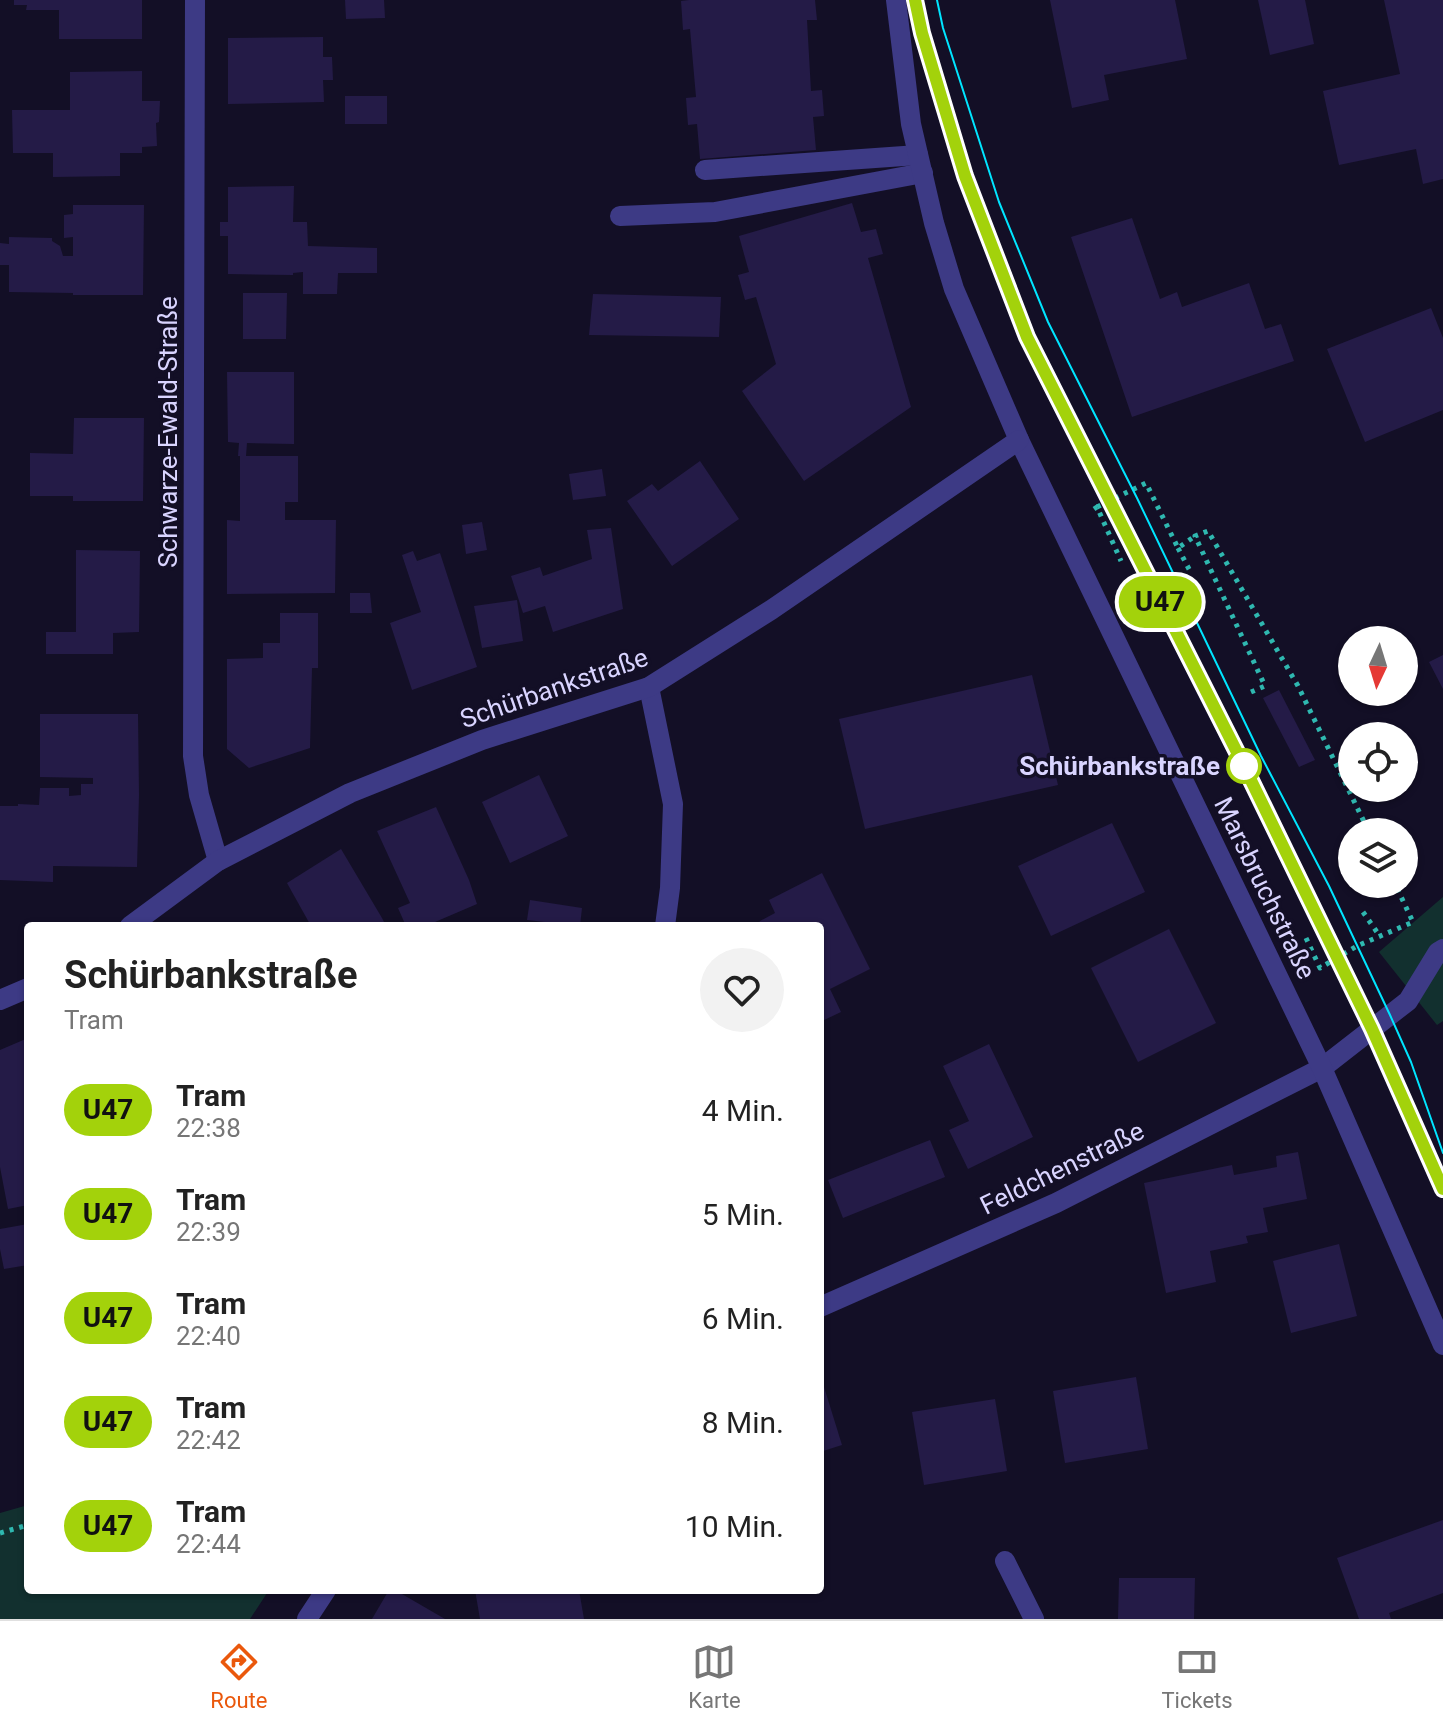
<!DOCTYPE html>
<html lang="de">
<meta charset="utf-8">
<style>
body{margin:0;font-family:Roboto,sans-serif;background:#f2f2f2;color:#222;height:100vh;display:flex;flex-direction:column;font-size:30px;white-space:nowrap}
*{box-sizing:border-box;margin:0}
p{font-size:26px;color:#767676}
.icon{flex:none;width:44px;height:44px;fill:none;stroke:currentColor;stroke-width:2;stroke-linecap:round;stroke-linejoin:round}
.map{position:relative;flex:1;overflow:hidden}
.side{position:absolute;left:24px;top:922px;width:800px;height:672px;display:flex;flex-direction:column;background:#fff;border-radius:8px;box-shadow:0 2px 6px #0004}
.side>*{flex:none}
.badge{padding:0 16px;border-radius:26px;font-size:28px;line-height:52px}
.needle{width:52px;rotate:184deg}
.buttons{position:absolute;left:1338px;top:626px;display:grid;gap:16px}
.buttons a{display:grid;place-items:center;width:80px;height:80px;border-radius:50%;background:#fff;box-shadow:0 2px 6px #0004;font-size:40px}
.map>.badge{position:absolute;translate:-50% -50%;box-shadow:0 0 0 4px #fff}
.round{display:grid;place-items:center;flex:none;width:84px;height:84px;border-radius:42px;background:#f2f2f2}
.head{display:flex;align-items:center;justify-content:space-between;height:136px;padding:0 40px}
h1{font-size:38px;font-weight:700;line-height:60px}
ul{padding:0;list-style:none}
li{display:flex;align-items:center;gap:24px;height:104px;padding:0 40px}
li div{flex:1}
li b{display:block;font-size:30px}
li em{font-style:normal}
li .badge{min-width:88px;font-weight:700;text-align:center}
.tab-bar{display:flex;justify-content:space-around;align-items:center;height:112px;border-top:2px solid #e0e0e0;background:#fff;font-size:22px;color:#767676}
.tab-bar a{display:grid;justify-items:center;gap:4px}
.tab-bar .active{color:#ea580c}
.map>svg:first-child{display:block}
.green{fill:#12302f}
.building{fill:#241b47}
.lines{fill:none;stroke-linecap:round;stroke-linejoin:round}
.path{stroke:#2fb8b0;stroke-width:5;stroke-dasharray:4 6;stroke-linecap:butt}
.service{stroke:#3d3a85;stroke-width:20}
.minor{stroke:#3d3a85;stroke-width:20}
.tertiary{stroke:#3d3a85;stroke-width:20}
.tram{stroke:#00e5ff;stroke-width:2}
.line-casing{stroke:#fff;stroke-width:18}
.line{stroke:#a3d20b;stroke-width:12}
.stop-dot{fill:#fff;stroke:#a3d20b;stroke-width:4}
.labels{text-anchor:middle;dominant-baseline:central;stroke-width:7;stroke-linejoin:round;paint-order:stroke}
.street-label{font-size:26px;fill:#d9d4ff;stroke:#130f26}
.stop-label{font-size:26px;font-weight:bold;fill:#d9d4ff;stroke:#130f26;text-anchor:end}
</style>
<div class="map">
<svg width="1443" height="1619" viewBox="0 0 1443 1619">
<rect width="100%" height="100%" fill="#130f26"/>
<g class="green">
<path d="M 1443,897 L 1443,1021 L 1437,1025 L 1379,952 Z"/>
<path d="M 28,1505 L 28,1590 L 269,1590 L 250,1619 L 0,1619 L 0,1513 Z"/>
</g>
<g class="building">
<path d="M 14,0 L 142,0 L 142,39 L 59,39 L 59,10 L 26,10 L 27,5 L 14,5 Z"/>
<path d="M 345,0 L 384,0 L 385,18 L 346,19 Z"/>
<path d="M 689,0 L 815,0 L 817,20 L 807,20 L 811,91 L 822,90 L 824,116 L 813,117 L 816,150 L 700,159 L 697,124 L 688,125 L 686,98 L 696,97 L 690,29 L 683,30 L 681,1 Z"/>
<path d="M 1050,0 L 1175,0 L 1187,59 L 1104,75 L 1109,100 L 1072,108 Z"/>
<path d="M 1258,0 L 1305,0 L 1314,44 L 1270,55 Z"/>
<path d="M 1384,0 L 1443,0 L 1443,179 L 1423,184 L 1416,149 L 1339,165 L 1323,91 L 1400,74 Z"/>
<path d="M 323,37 L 323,57 L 332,57 L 333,80 L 323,80 L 324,102 L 228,104 L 228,38 Z"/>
<path d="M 142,71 L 142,101 L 160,101 L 159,122 L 156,123 L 157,146 L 142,147 L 142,153 L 120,153 L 120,176 L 53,177 L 53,153 L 13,153 L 12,110 L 70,110 L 70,72 Z"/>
<rect x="345" y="96" width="42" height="28"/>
<path d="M 294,186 L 293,222 L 307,222 L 308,246 L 377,248 L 377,273 L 338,273 L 337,294 L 303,294 L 303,272 L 293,273 L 293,275 L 228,274 L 228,236 L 220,236 L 220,222 L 228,222 L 228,187 Z"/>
<path d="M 852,203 L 861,232 L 876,229 L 883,254 L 868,258 L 911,407 L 804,481 L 742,391 L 776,364 L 756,297 L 745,300 L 738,275 L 749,272 L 739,236 Z"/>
<path d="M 73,205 L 144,205 L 143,295 L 73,295 L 73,293 L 9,292 L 9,265 L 0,265 L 0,243 L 9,244 L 9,237 L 52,238 L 52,241 L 60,246 L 63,256 L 73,256 L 73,237 L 64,238 L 64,215 L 73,214 Z"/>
<path d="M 1132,218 L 1160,299 L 1177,292 L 1182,307 L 1249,283 L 1265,329 L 1281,324 L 1294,361 L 1132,417 L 1071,237 Z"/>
<path d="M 243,293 L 287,293 L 286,339 L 243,339 Z"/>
<path d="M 593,294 L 721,297 L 719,337 L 589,335 Z"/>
<path d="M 1431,308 L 1443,338 L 1443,410 L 1365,442 L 1327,349 Z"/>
<path d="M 227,372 L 294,372 L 294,444 L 247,443 L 246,456 L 298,456 L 298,502 L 285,502 L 285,520 L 336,520 L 335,593 L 227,594 L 227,520 L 240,521 L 240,456 L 238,456 L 239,443 L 228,442 Z"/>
<path d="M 74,418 L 144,418 L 143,501 L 73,501 L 73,496 L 30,496 L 30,453 L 73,454 Z"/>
<path d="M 700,461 L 739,519 L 672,566 L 627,501 L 652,484 L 658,491 Z"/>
<path d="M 602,469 L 606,496 L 573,500 L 569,474 Z"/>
<path d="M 482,522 L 487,550 L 466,554 L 462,525 Z"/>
<path d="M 611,528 L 623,609 L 553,632 L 545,606 L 523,613 L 511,576 L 540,567 L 543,576 L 592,559 L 587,530 Z"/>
<path d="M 76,550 L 140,551 L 139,632 L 113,633 L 113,654 L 46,654 L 46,632 L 76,632 Z"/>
<path d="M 413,551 L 417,561 L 440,553 L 477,667 L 412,690 L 390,623 L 421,612 L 402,555 Z"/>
<path d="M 350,593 L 370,593 L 372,613 L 350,613 Z"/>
<path d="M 517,600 L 523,641 L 482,648 L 474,606 Z"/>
<path d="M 280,613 L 318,613 L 318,668 L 312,668 L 310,748 L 249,768 L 227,749 L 227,659 L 263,658 L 263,643 L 280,643 Z"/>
<path d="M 1443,655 L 1443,689 L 1429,662 Z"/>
<path d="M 1032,675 L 1058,785 L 865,829 L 839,719 Z"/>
<path d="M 1279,690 L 1315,760 L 1299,767 L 1263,698 Z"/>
<path d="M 40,714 L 138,714 L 139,795 L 137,867 L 53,866 L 53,882 L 0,880 L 0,806 L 18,806 L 18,804 L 39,805 L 40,788 L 69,788 L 69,796 L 81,795 L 81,784 L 93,784 L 93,778 L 40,777 Z"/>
<path d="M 539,775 L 568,836 L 510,863 L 482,802 Z"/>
<path d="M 436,807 L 469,880 L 477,904 L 435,922 L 437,926 L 406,926 L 398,908 L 410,903 L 377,831 Z"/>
<path d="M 1112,823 L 1145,892 L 1051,936 L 1018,866 Z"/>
<path d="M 341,849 L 382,918 L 386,926 L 311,926 L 287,883 Z"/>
<path d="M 822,873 L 870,969 L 830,989 L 841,1012 L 820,1022 L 820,926 L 757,926 L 760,921 L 775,913 L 769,900 Z"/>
<path d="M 530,900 L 582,908 L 580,926 L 527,920 Z"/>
<path d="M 1169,929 L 1216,1023 L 1138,1062 L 1091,968 Z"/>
<path d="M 28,1038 L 28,1159 L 25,1160 L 28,1173 L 28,1205 L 8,1209 L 0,1167 L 0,1050 Z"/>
<path d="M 989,1044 L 1033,1137 L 968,1169 L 949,1130 L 969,1121 L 943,1066 Z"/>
<path d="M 930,1140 L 945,1177 L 843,1218 L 828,1180 Z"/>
<path d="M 1298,1152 L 1307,1199 L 1263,1208 L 1268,1232 L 1246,1236 L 1248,1243 L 1210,1251 L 1216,1282 L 1166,1293 L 1144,1183 L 1232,1165 L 1234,1175 L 1277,1167 L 1276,1156 Z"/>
<path d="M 28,1224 L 28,1265 L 4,1269 L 0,1249 L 0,1229 Z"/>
<path d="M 1339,1244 L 1357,1316 L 1291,1333 L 1273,1261 Z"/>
<path d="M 820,1374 L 842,1445 L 820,1452 Z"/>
<path d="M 1136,1377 L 1148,1449 L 1065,1463 L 1053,1391 Z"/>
<path d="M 995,1399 L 1007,1471 L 924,1485 L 912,1412 Z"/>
<path d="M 1443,1520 L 1443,1593 L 1389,1613 L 1391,1619 L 1359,1619 L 1337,1558 Z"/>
<path d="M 1119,1578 L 1195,1578 L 1194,1619 L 1118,1619 Z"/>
<path d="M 389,1590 L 395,1590 L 445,1619 L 372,1619 Z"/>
<path d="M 475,1590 L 579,1590 L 584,1619 L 480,1619 Z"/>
</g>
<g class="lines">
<g class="path">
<path d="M 1097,507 L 1146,483 L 1178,548 L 1195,536"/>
<path d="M 1094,509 L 1097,507 L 1121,561"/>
<path d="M 1178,548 L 1190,571"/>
<path d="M 1251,692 L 1265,686 L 1195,536 L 1208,531 L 1298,686 L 1369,832"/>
<path d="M 1363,912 L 1379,935"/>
<path d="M 1306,938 L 1320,968 L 1357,946 L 1413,922 L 1395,884"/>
<path d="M 0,1533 L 28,1525"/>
</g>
<g class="service">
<path d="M 705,170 L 918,155"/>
<path d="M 620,216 L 715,212 L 923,173"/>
<path d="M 1322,1068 L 1408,1001 L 1438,952 L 1443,949"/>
</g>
<g class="minor">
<path d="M 195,0 L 193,756 L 199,795 L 218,861"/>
<path d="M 649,687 L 673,804 L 670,888 L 665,926"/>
<path d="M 820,1307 L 1056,1203 L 1322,1068"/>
<path d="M 1005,1561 L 1034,1619"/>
<path d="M 307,1619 L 326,1590"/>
</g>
<g class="tertiary">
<path d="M 896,0 L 911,124 L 934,223 L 954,289 L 1019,440 L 1322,1068 L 1443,1345"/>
<path d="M 130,926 L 218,861 L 350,793 L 482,740 L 649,687 L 771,610 L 1019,440"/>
<path d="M 0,1000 L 28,988"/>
</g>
<g class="tram">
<path d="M 915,0 L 922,33 L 965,176 L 1027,337 L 1244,766 L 1372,1029 L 1443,1189"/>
<path d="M 937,0 L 943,28 L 999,202 L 1048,322 L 1137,498 L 1261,756 L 1329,886 L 1390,1015 L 1411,1062 L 1443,1153"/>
</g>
</g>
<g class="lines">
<g class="line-casing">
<path id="line" d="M 915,0 L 922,33 L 965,176 L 1027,337 L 1244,766 L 1372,1029 L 1443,1189"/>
</g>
<use href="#line" class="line"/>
</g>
<circle class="stop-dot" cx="1244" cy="766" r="16"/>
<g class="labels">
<g class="street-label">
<text transform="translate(168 432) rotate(-90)">Schwarze-Ewald-Straße</text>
<text transform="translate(554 688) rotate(-19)">Schürbankstraße</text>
<text transform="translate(1265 888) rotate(64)">Marsbruchstraße</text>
<text transform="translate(1062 1168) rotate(-26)">Feldchenstraße</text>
</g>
<g class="stop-label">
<text x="1220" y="766">Schürbankstraße</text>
</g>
</g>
</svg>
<div class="buttons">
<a><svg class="needle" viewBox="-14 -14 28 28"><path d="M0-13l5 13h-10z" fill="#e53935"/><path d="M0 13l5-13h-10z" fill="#767676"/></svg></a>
<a><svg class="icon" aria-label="locate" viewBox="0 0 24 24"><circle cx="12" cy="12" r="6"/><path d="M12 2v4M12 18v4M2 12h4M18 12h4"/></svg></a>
<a><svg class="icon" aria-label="layers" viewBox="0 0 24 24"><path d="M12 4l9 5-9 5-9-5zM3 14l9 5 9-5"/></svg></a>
</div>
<b class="badge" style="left:1160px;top:602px;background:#a3d20b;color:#111">U47</b>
<section class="side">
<div class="head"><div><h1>Schürbankstraße</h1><p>Tram</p></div><a class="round"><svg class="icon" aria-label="heart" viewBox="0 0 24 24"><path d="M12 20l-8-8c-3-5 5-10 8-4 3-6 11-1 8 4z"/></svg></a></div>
<ul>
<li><span class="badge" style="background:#a3d20b;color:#111">U47</span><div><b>Tram</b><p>22:38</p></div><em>4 Min.</em></li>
<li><span class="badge" style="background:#a3d20b;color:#111">U47</span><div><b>Tram</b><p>22:39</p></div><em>5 Min.</em></li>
<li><span class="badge" style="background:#a3d20b;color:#111">U47</span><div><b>Tram</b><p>22:40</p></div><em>6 Min.</em></li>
<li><span class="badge" style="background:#a3d20b;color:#111">U47</span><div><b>Tram</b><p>22:42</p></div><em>8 Min.</em></li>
<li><span class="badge" style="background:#a3d20b;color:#111">U47</span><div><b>Tram</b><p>22:44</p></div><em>10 Min.</em></li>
</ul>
</section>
</div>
<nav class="tab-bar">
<a class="active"><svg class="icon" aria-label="directions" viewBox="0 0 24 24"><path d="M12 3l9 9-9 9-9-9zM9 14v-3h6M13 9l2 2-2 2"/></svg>Route</a>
<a><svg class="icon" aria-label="map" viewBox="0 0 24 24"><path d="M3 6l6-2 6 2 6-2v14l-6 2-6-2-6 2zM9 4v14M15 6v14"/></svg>Karte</a>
<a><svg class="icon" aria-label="tickets" viewBox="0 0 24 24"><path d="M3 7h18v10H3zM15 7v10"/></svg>Tickets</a>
</nav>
